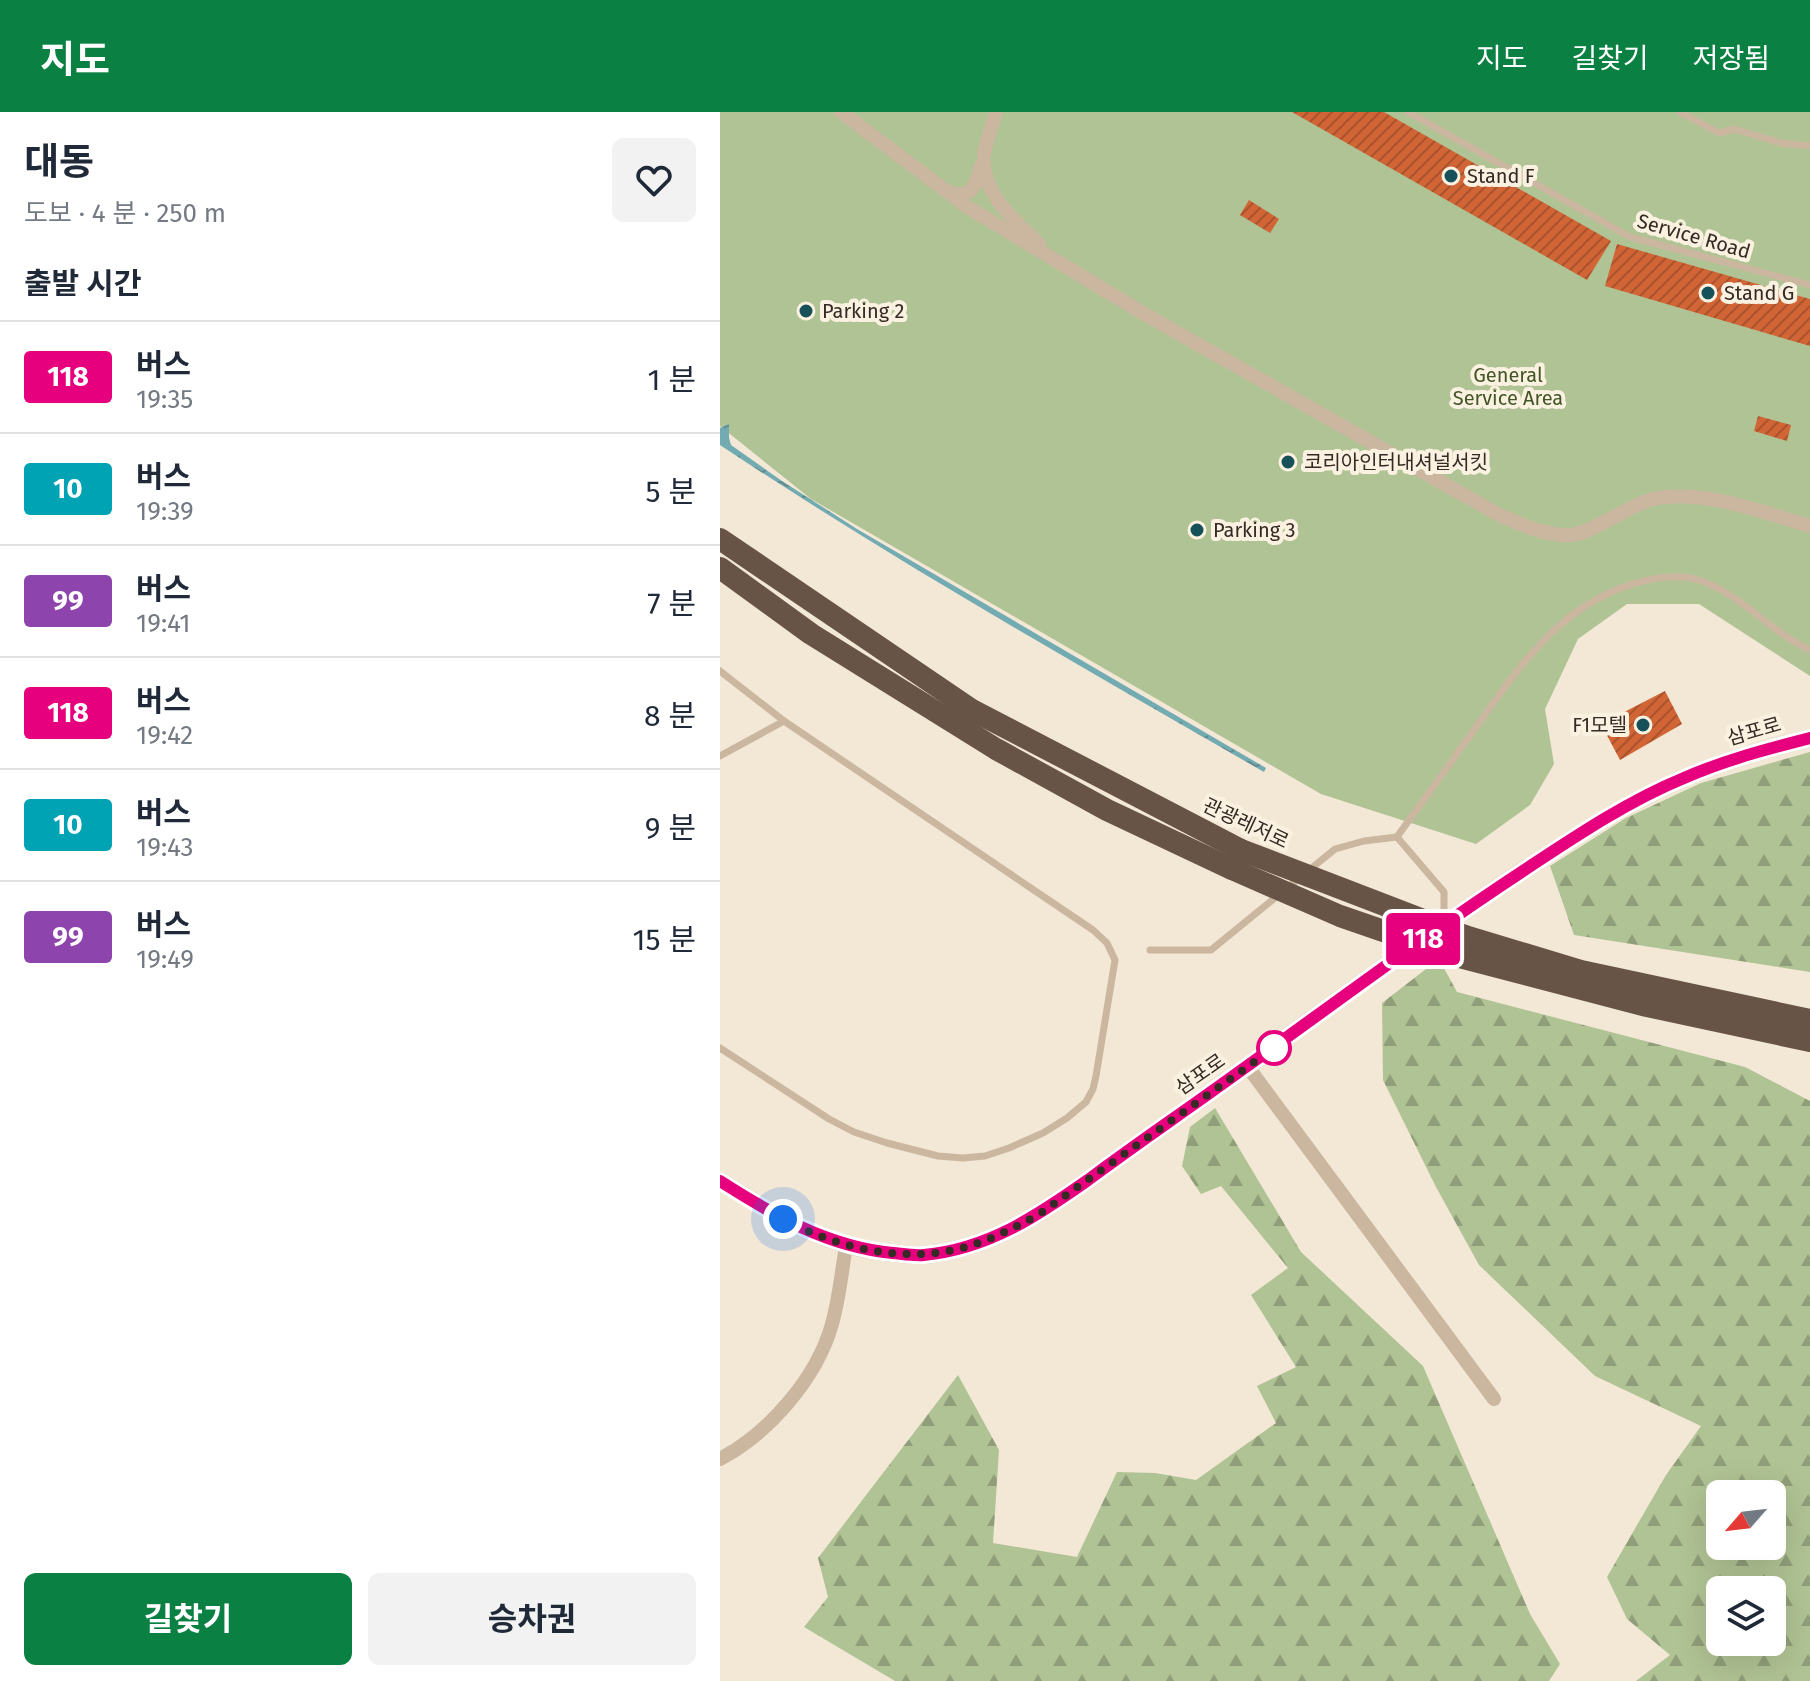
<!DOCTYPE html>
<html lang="ko">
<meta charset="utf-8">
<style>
body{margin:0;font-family:"Fira Sans","Noto Sans KR",sans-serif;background:#f2f2f3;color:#1f2937;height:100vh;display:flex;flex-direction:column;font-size:30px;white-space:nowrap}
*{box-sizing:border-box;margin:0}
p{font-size:26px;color:#747a83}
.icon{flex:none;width:44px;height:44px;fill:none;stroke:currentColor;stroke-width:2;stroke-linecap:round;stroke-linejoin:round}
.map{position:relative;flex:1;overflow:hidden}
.details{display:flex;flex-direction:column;background:#fff;width:720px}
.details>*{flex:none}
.badge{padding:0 16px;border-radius:6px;font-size:28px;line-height:52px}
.needle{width:52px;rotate:242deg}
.fabs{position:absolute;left:986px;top:1368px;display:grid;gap:16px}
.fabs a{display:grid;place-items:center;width:80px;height:80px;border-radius:12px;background:#fff;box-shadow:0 8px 32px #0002;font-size:40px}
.you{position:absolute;width:40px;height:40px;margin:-20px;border:6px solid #fff;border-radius:50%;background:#1a73e8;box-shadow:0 0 0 12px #1a73e833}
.map>.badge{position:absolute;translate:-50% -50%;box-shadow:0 0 0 4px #fff}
h2{padding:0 24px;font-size:30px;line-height:72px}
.round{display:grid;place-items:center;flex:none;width:84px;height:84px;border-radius:12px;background:#f2f2f3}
.headline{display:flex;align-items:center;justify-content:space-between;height:136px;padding:0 24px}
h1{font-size:38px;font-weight:700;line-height:60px}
.action{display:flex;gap:16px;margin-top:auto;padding:16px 24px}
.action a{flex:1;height:92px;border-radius:12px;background:#0b8043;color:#fff;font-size:32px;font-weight:700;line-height:92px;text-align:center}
.action a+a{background:#f2f2f3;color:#1f2937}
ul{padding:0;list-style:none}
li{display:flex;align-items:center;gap:24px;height:112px;padding:0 24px;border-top:2px solid #e0e1e3}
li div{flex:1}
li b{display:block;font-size:30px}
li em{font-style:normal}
li .badge{min-width:88px;font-weight:700;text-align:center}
header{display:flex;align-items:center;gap:48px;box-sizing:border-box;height:112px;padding:0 40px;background:#0b8043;color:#fff}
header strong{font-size:38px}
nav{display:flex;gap:44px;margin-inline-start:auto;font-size:28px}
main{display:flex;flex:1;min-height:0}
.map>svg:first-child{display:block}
.forest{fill:url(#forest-firs);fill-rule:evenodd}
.green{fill:#b0c394}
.water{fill:url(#water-ripples)}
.building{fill:url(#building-hatch)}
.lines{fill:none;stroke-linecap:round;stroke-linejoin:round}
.service{stroke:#cbb7a0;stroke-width:7}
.minor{stroke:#cbb7a0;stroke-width:14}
.tertiary{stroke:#cbb7a0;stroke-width:18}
.trunk{stroke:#685447;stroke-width:22}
.trunk-bridge{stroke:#685447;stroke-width:22}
.line-casing{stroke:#fff;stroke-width:18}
.line{stroke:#e6007e;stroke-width:12}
.walk{stroke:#352b24;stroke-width:8;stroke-dasharray:0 14.4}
.poi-dot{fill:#165059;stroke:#faf1e1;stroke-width:3}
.stop-dot{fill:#fff;stroke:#e6007e;stroke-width:4}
.labels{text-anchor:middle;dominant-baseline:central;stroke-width:8;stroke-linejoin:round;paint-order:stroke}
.poi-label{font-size:20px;fill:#352b24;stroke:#faf1e1;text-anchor:start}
.street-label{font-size:20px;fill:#352b24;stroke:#faf1e1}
.park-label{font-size:20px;fill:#415526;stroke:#faf1e1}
</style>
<header>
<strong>지도</strong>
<nav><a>지도</a><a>길찾기</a><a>저장됨</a></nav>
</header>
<main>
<section class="details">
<div class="headline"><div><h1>대동</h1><p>도보 · 4 분 · 250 m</p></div><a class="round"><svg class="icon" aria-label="heart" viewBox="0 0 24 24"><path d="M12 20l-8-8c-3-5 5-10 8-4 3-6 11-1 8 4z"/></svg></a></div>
<h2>출발 시간</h2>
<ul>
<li><span class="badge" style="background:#e6007e;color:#fff">118</span><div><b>버스</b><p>19:35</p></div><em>1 분</em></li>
<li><span class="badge" style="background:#00a3b4;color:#fff">10</span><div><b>버스</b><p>19:39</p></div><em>5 분</em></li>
<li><span class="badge" style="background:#8e44ad;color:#fff">99</span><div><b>버스</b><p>19:41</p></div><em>7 분</em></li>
<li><span class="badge" style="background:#e6007e;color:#fff">118</span><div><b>버스</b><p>19:42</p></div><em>8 분</em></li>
<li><span class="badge" style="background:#00a3b4;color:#fff">10</span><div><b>버스</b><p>19:43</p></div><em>9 분</em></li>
<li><span class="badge" style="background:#8e44ad;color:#fff">99</span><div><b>버스</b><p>19:49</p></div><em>15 분</em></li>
</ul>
<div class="action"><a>길찾기</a><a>승차권</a></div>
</section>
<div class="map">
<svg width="1090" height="1569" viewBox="0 0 1090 1569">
<defs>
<pattern id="forest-firs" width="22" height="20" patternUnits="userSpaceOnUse" patternTransform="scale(2)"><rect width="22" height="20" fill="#b0c394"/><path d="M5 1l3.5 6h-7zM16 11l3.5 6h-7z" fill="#909f79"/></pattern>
<pattern id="water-ripples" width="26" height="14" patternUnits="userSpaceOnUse" patternTransform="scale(2)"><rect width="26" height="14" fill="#72abb2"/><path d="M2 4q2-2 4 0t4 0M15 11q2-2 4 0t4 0" fill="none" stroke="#5e8b91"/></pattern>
<pattern id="building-hatch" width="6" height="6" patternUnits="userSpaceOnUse" patternTransform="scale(2)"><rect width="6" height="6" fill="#d16535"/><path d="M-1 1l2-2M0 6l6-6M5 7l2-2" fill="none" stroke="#aa532d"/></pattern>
</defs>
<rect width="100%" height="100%" fill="#f3e7d5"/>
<g class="forest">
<path d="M 1090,640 L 1090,860 L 854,823 L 830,754 L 906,706 L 981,671 Z"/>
<path d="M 719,847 L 737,880 L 1025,955 L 1090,989 L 1090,1569 L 916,1569 L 950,1543 L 907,1507 L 887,1465 L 946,1363 L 981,1314 L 875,1264 L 759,1153 L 716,1075 L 663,968 L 662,891 ZM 1000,1382 L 1052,1382 L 1052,1434 L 1000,1434 ZM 1000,1478 L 1052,1478 L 1052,1530 L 1000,1530 Z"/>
<path d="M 495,996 L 581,1140 L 703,1254 L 810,1502 L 840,1552 L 829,1569 L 175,1569 L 84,1515 L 108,1485 L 98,1446 L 238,1263 L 279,1338 L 273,1431 L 357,1445 L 397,1360 L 435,1361 L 476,1368 L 556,1311 L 537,1274 L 576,1255 L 531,1183 L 568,1156 L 501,1074 L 481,1082 L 462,1054 L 470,1015 Z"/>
</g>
<path class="green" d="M 0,0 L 1090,0 L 1090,564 L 979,492 L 907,492 L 858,527 L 825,597 L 834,652 L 810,693 L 756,732 L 601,682 L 91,387 L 0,314 Z"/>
<path class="water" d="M 9,312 L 9,326 L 11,333 L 62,369 L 137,417 L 546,656 L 544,660 C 360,554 176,450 0,333 L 0,316 Z"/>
<g class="building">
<path d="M 572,0 L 664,0 L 891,129 L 867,168 Z"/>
<path d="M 529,88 L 559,107 L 550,121 L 520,103 Z"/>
<path d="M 897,132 L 1090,187 L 1090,234 L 885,174 Z"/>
<path d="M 1038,304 L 1071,313 L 1067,329 L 1034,319 Z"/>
<path d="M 945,579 L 962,612 L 900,648 L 881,612 Z"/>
</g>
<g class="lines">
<g class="service">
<path d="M 688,0 L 910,125 L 1090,173"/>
<path d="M 960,0 L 999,21 L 1014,17 L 1061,31 L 1090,34"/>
<path d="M 0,559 L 64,609 L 373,818 L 387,831 L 395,848 L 376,964 L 373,977 L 366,990 L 347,1006 L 323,1021 L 289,1036 L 265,1044 L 243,1046 L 218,1044 L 167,1031 L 134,1020 L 109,1007 L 0,936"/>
<path d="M 0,644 L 64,609"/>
<path d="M 677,725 L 724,780 L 724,809"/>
<path d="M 430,838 L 491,838 L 615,737 L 644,729 L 677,725 C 702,690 727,656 751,622 C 798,557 841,488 924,469 C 941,465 960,462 978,468 C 1021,481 1050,520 1090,538"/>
</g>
<g class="minor">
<path d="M 121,0 L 249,96 L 421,200 L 781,404 C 801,412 828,425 851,423 C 867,421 882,411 896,404 C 912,395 928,386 947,385 C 995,381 1044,401 1090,414"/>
<path d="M 276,0 C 272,14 266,29 264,43 C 260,80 294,108 319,132"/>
<path d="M 228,80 C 252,87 255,75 261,54"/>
<path d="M 528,955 L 774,1287"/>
<path d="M 0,1347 C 49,1321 97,1266 112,1212 C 119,1187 122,1159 126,1133"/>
</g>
<path class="tertiary" d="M 0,1069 C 54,1103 108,1136 173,1141 C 183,1142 194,1144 204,1143 C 268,1137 317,1104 368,1068 C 395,1048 423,1028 450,1009 C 566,928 677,842 795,764 C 849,729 904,691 964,666 C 1005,648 1047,637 1090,626"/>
<g class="trunk">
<path d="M 0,427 L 252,598 L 521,738"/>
<path d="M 0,456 L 91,522 L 276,637 L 387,698 L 512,757"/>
<path d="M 745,824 L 861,859 L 1090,908"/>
<path d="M 736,844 L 927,894 L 1090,929"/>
</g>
<g class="trunk-bridge">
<path d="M 521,738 L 745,824"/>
<path d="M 512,757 L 620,804 L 736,844"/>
</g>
</g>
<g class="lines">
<g class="line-casing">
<path id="line" d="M 0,1069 C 53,1103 108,1135 173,1141 C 183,1142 194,1144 204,1143 C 268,1137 317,1104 368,1068 C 395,1048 423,1028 450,1009 C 569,926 684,837 806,757 C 856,724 908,689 964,666 C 1005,648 1047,637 1090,626"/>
</g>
<use href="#line" class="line"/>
<path class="walk" d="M 63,1107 C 115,1135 179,1151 238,1137 C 267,1130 292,1117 318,1103 L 554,936"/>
</g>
<g class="poi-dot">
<circle cx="731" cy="64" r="8"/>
<circle cx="988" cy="181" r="8"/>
<circle cx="86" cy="199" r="8"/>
<circle cx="568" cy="350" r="8"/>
<circle cx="477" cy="418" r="8"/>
<circle cx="923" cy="613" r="8"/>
</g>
<circle class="stop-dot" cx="554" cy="936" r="16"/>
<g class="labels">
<g class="poi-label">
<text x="747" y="64">Stand F</text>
<text x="1004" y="181">Stand G</text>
<text x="102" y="199">Parking 2</text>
<text x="584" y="350">코리아인터내셔널서킷</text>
<text x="493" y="418">Parking 3</text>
<text x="907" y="613" text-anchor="end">F1모텔</text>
</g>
<g class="street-label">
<text transform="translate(974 124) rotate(16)">Service Road</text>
<text transform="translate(1034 619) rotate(-16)">삼포로</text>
<text transform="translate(526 711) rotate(25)">관광레저로</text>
<text transform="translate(480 962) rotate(-35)">삼포로</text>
</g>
<g class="park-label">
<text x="788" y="263">General<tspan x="788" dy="23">Service Area</tspan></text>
</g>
</g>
</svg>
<div class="fabs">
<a><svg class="needle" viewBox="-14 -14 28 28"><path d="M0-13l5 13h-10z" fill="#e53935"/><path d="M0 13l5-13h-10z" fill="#747a83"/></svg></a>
<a><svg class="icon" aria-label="layers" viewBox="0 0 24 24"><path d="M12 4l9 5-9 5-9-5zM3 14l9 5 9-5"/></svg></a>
</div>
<div class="you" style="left:63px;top:1107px"></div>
<b class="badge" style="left:703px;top:827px;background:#e6007e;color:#fff">118</b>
</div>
</main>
